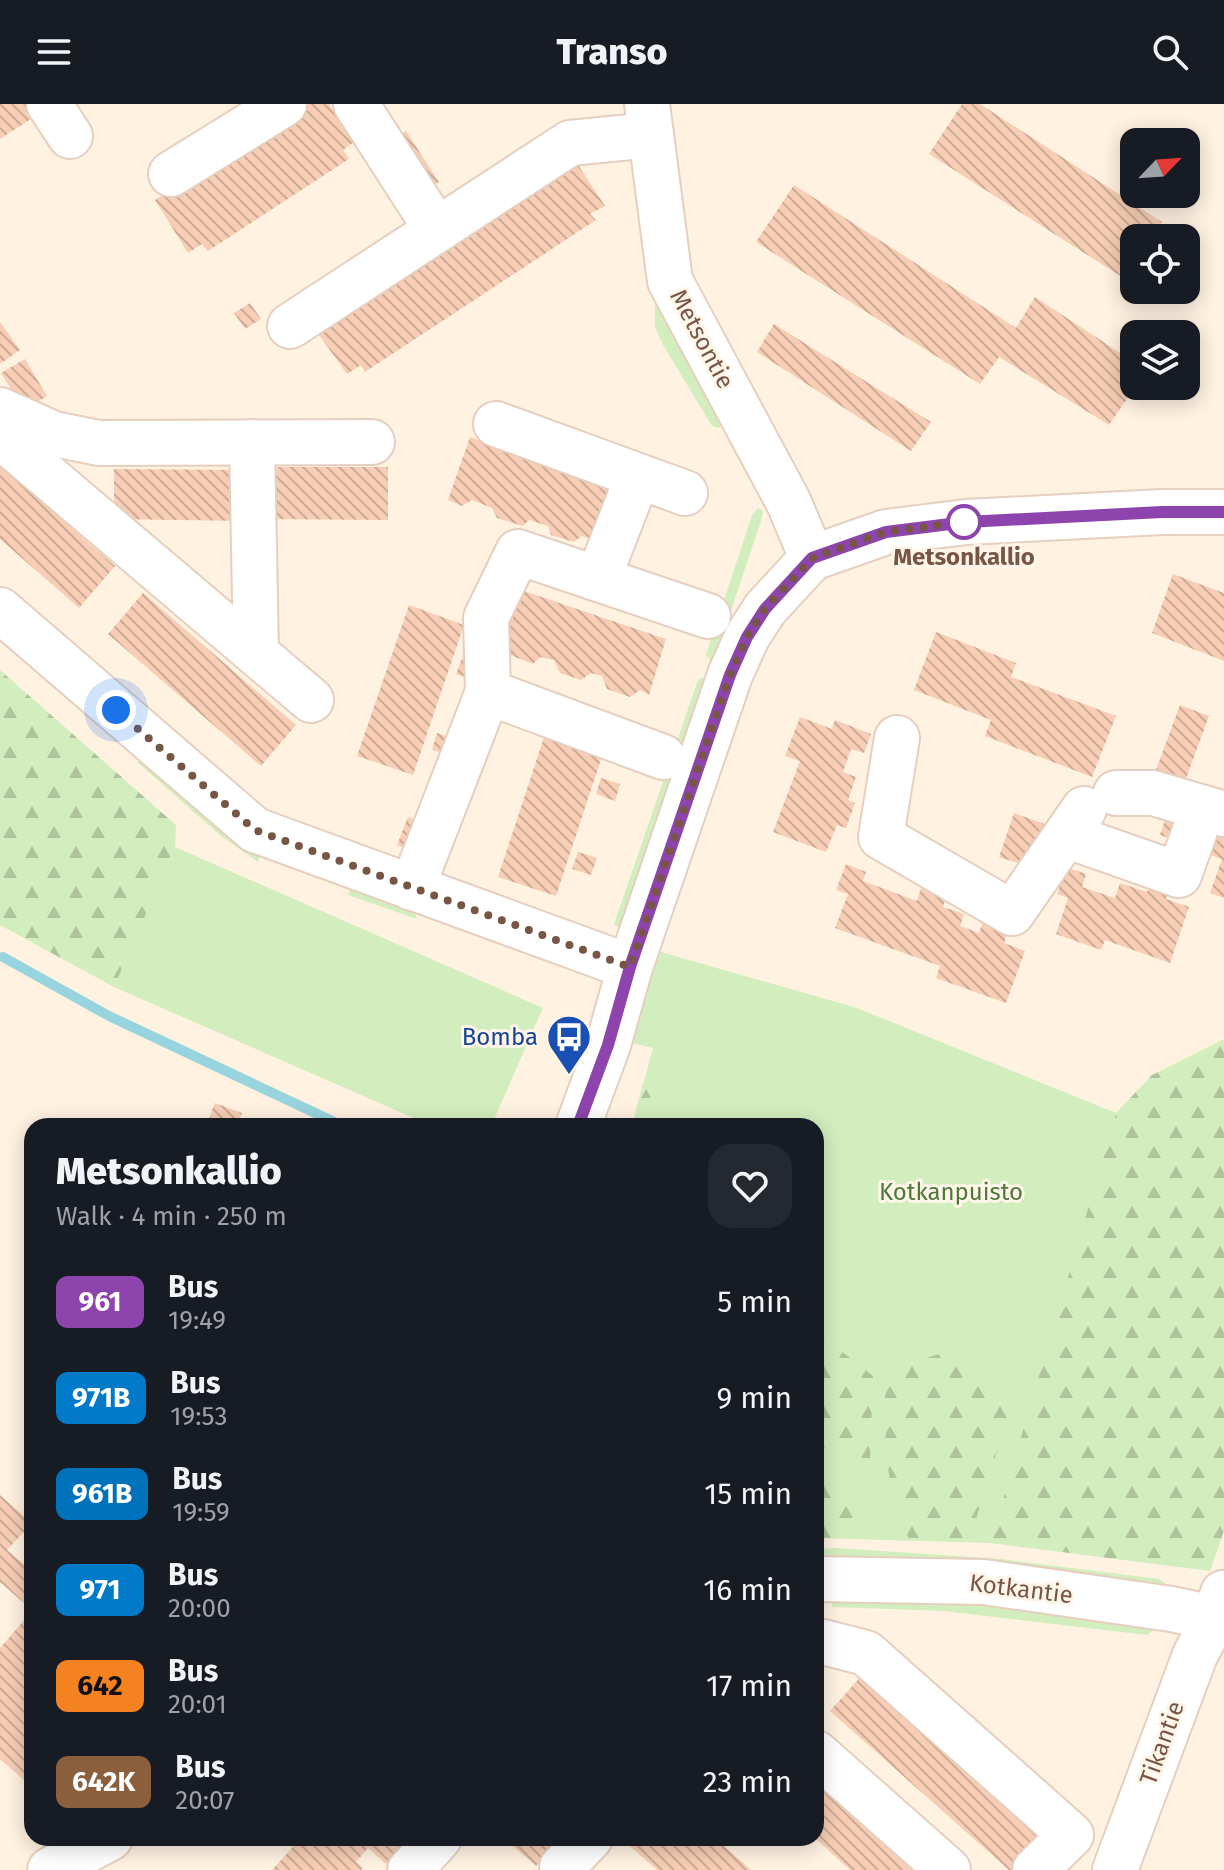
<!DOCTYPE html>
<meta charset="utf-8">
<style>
body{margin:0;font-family:"Fira Sans",sans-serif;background:#242831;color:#f1f3f6;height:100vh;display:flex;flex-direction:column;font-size:30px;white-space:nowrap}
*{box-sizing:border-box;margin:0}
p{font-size:26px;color:#9ea1a6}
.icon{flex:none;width:44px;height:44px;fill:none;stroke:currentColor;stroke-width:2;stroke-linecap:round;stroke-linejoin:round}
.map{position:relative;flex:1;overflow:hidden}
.details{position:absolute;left:24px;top:1014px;width:800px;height:728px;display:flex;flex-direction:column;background:#171b24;border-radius:24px;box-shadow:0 4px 20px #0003}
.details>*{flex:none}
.badge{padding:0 16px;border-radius:12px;font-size:28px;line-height:52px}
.needle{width:52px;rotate:65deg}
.tools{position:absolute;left:1120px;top:24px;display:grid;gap:16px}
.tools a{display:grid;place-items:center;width:80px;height:80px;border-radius:16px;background:#171b24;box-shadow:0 4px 20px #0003;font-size:40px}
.you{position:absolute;width:40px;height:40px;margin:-20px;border:6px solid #fff;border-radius:50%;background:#1a73e8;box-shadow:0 0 0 12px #1a73e833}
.map>.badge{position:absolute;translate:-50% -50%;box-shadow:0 0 0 4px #fff}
.round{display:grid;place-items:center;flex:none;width:84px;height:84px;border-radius:24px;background:#242831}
.summary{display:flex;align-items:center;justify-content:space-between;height:136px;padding:0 32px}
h1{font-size:38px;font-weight:800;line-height:60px}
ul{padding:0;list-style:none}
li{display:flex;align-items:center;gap:24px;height:96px;padding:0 32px}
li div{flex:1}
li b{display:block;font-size:30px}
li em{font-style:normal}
li .badge{min-width:88px;font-weight:700;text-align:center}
header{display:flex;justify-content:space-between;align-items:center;height:104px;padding:0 32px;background:#171b24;font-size:36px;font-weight:800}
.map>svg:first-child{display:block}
.green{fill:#d2edbe}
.forest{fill:url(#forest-firs)}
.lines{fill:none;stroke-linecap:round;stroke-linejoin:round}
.stream{stroke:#98d4dd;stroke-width:10}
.building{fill:url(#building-back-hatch)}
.minor-casing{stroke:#e6cfbe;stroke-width:48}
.minor{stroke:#fff;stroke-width:44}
.line-casing{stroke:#fff;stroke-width:18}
.line{stroke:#8e44ad;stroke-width:12}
.walk{stroke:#785645;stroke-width:8;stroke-dasharray:0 14.4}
.stop-dot{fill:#fff;stroke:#8e44ad;stroke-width:4}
.labels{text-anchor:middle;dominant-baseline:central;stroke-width:6;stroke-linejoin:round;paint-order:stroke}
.street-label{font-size:24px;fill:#785645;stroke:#fff6e9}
.stop-label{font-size:24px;font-weight:bold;fill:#785645;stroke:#fff6e9}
.transit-label{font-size:24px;fill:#164399;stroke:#fff6e9;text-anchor:end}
.park-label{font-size:24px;fill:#4e7a39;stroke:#fff6e9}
</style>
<header><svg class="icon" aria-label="menu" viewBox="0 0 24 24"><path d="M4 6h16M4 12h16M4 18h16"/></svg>Transo<svg class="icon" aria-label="search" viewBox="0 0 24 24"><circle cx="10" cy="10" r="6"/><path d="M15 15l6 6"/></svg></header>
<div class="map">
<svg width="1224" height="1766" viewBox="0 0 1224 1766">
<defs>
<pattern id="forest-firs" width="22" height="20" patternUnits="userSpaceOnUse" patternTransform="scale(2)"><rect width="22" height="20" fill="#d2edbe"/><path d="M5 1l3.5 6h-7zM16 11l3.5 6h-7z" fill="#afc39c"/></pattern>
<pattern id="building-back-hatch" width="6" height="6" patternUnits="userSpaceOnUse" patternTransform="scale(2)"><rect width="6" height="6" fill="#f7ceb5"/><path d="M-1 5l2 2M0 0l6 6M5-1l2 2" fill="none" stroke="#cdaa95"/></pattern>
</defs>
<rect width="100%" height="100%" fill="#fff2e1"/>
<g class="green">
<path d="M 655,194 L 666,197 L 671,228 L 722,315 L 724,320 L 718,324 L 712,322 L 662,239 L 655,223 Z"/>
<path d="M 758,404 L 763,407 L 761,417 L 716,551 L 711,557 L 706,551 L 752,411 Z"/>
<path d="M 704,573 L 706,578 L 624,819 L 619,824 L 614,820 L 698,576 Z"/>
<path d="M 148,654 L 260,750 L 258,758 L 221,732 L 137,658 Z"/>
<path d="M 175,743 L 543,904 L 491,1022 L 432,1022 L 114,883 Z"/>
<path d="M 352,783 L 413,805 L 417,815 L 348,791 Z"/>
<path d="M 654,846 L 857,904 L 1116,1009 L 990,1439 L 816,1434 L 816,1022 L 632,1022 L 653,944 L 632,939 Z"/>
<path d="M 837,1444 L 1001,1455 L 1159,1475 L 1165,1479 L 1165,1488 L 816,1459 L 816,1445 Z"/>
<path d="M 953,1494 L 1151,1522 L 1154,1526 L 1147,1531 L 944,1507 L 832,1503 L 833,1495 Z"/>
</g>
<g class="forest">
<path d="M 0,566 L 176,721 L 175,743 L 114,883 L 0,821 Z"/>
<path d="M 1224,935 L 1224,1427 L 1210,1467 L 990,1439 L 1116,1009 L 1152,971 Z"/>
<path d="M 643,979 L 666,1022 L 632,1022 Z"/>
<path d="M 816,1227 L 873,1272 L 870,1355 L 856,1369 L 816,1337 Z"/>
<path d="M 939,1250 L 1010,1305 L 969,1438 L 909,1435 C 881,1377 886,1330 885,1267 Z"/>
<path d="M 816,1359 L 835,1372 L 860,1394 L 862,1433 L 816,1434 Z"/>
</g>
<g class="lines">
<path class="stream" d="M 3,853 L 109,912 L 343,1022"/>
</g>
<g class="building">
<path d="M 0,0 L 29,0 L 37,11 L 0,35 Z"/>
<path d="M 305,0 L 329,0 L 354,38 L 343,46 L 349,55 L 208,147 L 202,140 L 188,149 L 155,96 Z"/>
<path d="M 962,0 L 980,0 L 1162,118 L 1152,134 L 1134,134 L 1134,162 L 1125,175 L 929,50 Z"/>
<path d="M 406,27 L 439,78 L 419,90 L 386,39 Z"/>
<path d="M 571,50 L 605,102 L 590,110 L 596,116 L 365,268 L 361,261 L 347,270 L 311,220 Z"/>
<path d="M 794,81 L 1016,224 L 1035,193 L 1134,258 L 1136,282 L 1109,321 L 999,253 L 980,280 L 756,138 Z"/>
<path d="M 250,199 L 261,215 L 245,225 L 234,209 Z"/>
<path d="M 0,218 L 20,246 L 0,260 Z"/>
<path d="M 774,220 L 931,318 L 911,347 L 757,248 Z"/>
<path d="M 25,255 L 47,292 L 24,306 L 1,269 Z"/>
<path d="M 470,333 L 618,387 L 598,437 L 582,432 L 574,438 L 551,431 L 548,422 L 529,416 L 523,422 L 497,414 L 492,404 L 472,396 L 462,402 L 448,396 Z"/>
<path d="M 0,362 L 115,462 L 79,504 L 0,435 Z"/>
<path d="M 259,363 L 388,363 L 388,416 L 259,415 Z"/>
<path d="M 114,365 L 243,366 L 242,417 L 114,415 Z"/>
<path d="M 1173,470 L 1224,489 L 1224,557 L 1152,529 Z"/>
<path d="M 515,484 L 666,535 L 649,591 L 640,586 L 630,593 L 607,585 L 602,572 L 591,569 L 581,576 L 560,569 L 554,556 L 540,553 L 533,560 L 510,551 L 506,541 L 496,537 Z"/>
<path d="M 143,489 L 296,621 L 261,662 L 108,530 Z"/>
<path d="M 409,501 L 464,521 L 413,671 L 357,652 Z"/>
<path d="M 936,528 L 1016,559 L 1011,573 L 1116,612 L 1092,673 L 985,632 L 991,616 L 914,586 Z"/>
<path d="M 462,554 L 482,562 L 476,577 L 456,570 Z"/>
<path d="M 1180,601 L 1209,612 L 1183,683 L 1154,671 Z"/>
<path d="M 800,613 L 832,625 L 835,616 L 871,630 L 864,649 L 851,645 L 843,668 L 856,673 L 848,696 L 855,699 L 846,724 L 837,721 L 826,748 L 773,728 L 800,657 L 785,652 Z"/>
<path d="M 548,621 L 606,640 L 556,792 L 498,773 Z"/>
<path d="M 437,629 L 455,635 L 450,651 L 432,646 Z"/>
<path d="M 601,674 L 620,680 L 615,697 L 596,690 Z"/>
<path d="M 1014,709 L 1045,720 L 1030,763 L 999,753 Z"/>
<path d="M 408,713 L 426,720 L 415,748 L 397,741 Z"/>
<path d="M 1224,714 L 1224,794 L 1210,789 L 1222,755 L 1210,751 Z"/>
<path d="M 1165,716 L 1187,723 L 1181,738 L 1160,731 Z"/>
<path d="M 578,748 L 597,754 L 591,771 L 572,765 Z"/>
<path d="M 846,760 L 866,768 L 863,777 L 917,797 L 921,784 L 946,793 L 943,803 L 964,810 L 960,822 L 979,829 L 983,818 L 1008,827 L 1004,839 L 1025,847 L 1006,899 L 936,874 L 940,862 L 835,824 L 848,790 L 836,786 Z"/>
<path d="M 1066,763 L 1086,770 L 1082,783 L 1115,794 L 1120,779 L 1147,788 L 1151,778 L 1169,784 L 1166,795 L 1189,803 L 1170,859 L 1105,836 L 1101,846 L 1056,830 L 1068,794 L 1057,790 Z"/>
<path d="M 215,999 L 242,1009 L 237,1022 L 206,1022 Z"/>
<path d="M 0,1391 L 32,1419 L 7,1446 L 32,1467 L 28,1473 L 32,1477 L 32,1506 L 0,1478 Z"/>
<path d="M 32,1507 L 32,1672 L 26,1678 L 0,1655 L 0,1544 Z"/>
<path d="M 863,1570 L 1048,1733 L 1020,1766 L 1009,1766 L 830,1607 Z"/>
<path d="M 816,1661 L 936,1766 L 850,1766 L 816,1735 Z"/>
<path d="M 301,1734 L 409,1734 L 386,1760 L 368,1744 L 356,1758 L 363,1764 L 361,1766 L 272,1766 Z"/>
<path d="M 503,1734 L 560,1734 L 536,1762 Z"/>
<path d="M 627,1734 L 715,1734 L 751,1766 L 657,1766 L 624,1737 Z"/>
</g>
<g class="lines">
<g class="minor-casing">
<g id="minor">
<path d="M 49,0 L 70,32"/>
<path d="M 356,0 L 437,126"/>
<path d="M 647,0 L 670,177 L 789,399 L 812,454"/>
<path d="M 171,70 L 284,0"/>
<path d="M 290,222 L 570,39 L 651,31"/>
<path d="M 0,306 L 54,330 L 99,339 L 372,338"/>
<path d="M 496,320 L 685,389"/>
<path d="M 0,332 L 311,596"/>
<path d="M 252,338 L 256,549"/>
<path d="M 598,475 L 638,372"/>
<path d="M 0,506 L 255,726 L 630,863"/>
<path d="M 488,588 L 486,514 L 518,448 L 708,512"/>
<path d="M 897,634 L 881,733 L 1012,809 L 1084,705"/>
<path d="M 1116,689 L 1153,689 L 1224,710"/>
<path d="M 1068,732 L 1179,771 L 1203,704"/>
<path d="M 412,784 L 488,588 L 663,653"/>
<path d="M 578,1022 L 608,941 L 630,863 L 730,571 L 747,533 L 765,505 L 812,454 L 886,428 L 966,418 L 1162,408 L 1224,408"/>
<path d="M 816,1475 L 984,1478 L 1171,1505 L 1224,1516"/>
<path d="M 823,1538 L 866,1549 L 1071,1731 L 1035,1766"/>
<path d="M 816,1649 L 948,1766"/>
<path d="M 562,1763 L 590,1734"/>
<path d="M 50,1766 L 110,1734"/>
<path d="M 410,1766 L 439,1734"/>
<path d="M 1115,1766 L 1195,1551 L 1215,1514 L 1223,1489"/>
</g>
</g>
<use href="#minor" class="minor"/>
</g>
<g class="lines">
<g class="line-casing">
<path id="line" d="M 578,1022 L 608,941 L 630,863 L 730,571 L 747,533 L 765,505 L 812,454 L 886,428 L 966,418 L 1162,408 L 1224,408"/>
</g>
<use href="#line" class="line"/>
<path class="walk" d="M 116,606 L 255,726 L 630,863 L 730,571 L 747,533 L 765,505 L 812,454 L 886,428 L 964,418"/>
</g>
<defs>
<g id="bus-pin" transform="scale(2.3)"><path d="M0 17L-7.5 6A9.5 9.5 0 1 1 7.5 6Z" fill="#1a4fb4" stroke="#fff6e9"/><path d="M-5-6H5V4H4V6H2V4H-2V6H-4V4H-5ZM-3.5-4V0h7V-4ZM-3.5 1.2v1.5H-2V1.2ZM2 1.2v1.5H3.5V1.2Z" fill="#fff"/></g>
</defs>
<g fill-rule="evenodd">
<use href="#bus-pin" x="569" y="933"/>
</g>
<circle class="stop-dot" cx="964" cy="418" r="16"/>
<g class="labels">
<g class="street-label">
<text transform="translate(702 235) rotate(62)">Metsontie</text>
<text transform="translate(1021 1485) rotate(7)">Kotkantie</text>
<text transform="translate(1162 1639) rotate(-70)">Tikantie</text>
</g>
<g class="stop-label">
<text x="964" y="453">Metsonkallio</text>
</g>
<g class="transit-label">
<text x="538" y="933">Bomba</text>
</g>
<g class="park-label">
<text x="951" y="1088">Kotkanpuisto</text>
</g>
</g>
</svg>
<div class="tools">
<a><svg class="needle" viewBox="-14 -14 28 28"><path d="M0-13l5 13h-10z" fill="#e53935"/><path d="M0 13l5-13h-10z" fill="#9ea1a6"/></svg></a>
<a><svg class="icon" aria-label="locate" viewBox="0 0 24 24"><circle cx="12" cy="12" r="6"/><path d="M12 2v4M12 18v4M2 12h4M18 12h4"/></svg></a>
<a><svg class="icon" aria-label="layers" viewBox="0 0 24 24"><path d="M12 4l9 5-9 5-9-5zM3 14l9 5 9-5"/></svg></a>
</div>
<div class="you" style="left:116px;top:606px"></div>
<section class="details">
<div class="summary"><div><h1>Metsonkallio</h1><p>Walk · 4 min · 250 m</p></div><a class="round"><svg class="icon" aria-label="heart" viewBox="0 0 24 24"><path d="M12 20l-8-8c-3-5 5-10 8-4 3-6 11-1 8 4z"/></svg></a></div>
<ul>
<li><span class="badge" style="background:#8e44ad;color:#fff">961</span><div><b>Bus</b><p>19:49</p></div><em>5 min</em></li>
<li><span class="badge" style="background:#007ac9;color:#fff">971B</span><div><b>Bus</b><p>19:53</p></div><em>9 min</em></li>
<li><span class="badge" style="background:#0072bc;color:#fff">961B</span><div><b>Bus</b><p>19:59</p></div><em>15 min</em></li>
<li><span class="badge" style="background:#007ac9;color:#fff">971</span><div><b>Bus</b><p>20:00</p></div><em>16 min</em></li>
<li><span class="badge" style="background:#f58220;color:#111">642</span><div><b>Bus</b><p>20:01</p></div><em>17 min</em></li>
<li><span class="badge" style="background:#8b5e3c;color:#fff">642K</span><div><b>Bus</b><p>20:07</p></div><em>23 min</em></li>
</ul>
</section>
</div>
